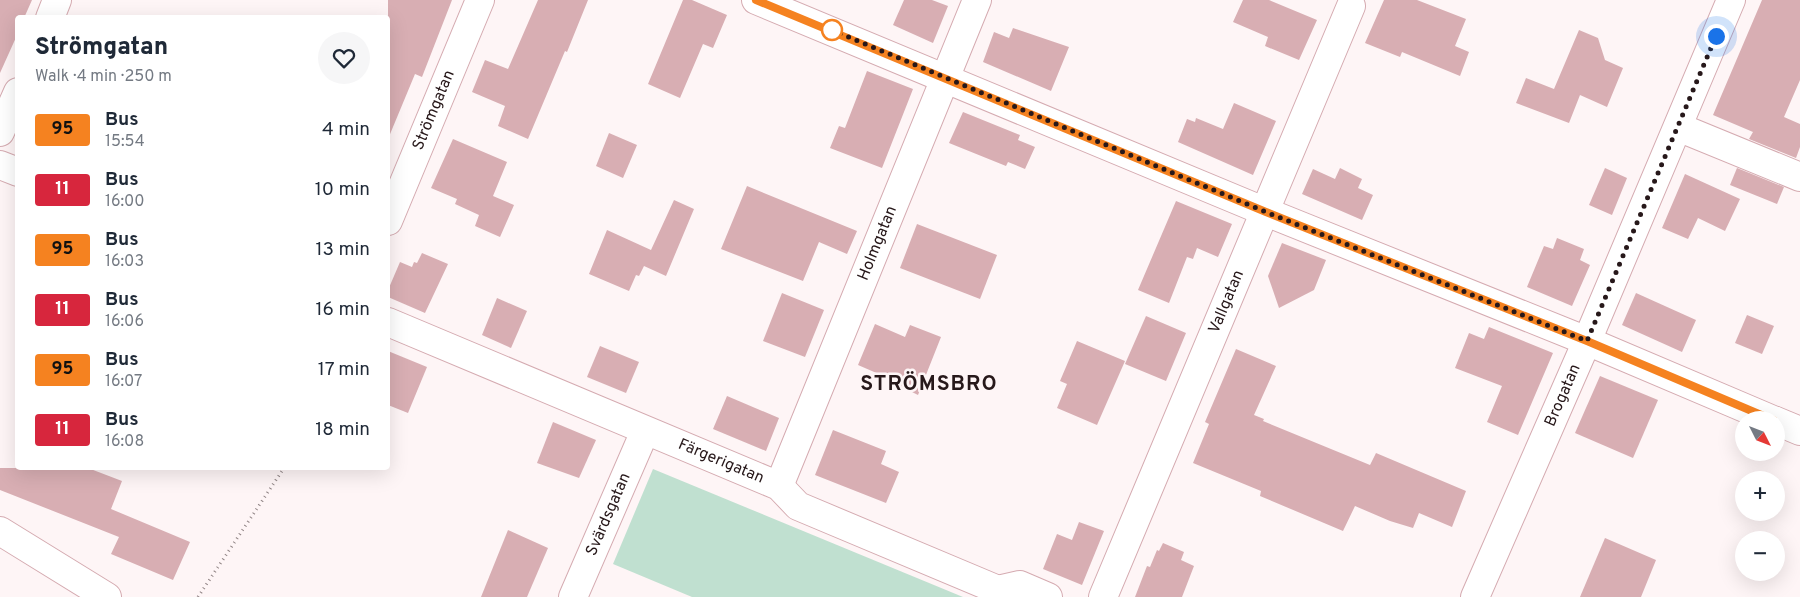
<!DOCTYPE html>
<meta charset="utf-8">
<style>
body{margin:0;font-family:Overpass,sans-serif;background:#f6f6f7;color:#1f2937;height:100vh;display:flex;flex-direction:column;font-size:19px;white-space:nowrap}
*{box-sizing:border-box;margin:0}
p{font-size:16px;color:#747a83}
.icon{flex:none;width:28px;height:28px;fill:none;stroke:currentColor;stroke-width:2;stroke-linecap:round;stroke-linejoin:round}
.map{position:relative;flex:1;overflow:hidden}
.drawer{position:absolute;left:15px;top:15px;width:375px;height:455px;display:flex;flex-direction:column;background:#fff;border-radius:5px;box-shadow:0 5px 20px #0002}
.drawer>*{flex:none}
.badge{padding:0 10px;border-radius:4px;font-size:18px;line-height:32px}
.needle{width:32px;rotate:132deg}
.tools{position:absolute;left:1735px;top:411px;display:grid;gap:10px}
.tools a{display:grid;place-items:center;width:50px;height:50px;border-radius:50%;background:#fff;box-shadow:0 5px 20px #0002;font-size:25px}
.you{position:absolute;width:25px;height:25px;margin:-12px;border:4px solid #fff;border-radius:50%;background:#1a73e8;box-shadow:0 0 0 8px #1a73e833}
.map>.badge{position:absolute;translate:-50% -50%;box-shadow:0 0 0 2px #fff}
.round{display:grid;place-items:center;flex:none;width:52px;height:52px;border-radius:26px;background:#f6f6f7}
.summary{display:flex;align-items:center;justify-content:space-between;height:85px;padding:0 20px}
h1{font-size:24px;font-weight:800;line-height:38px}
ul{padding:0;list-style:none}
li{display:flex;align-items:center;gap:15px;height:60px;padding:0 20px}
li div{flex:1}
li b{display:block;font-size:19px}
li em{font-style:normal}
li .badge{min-width:55px;font-weight:700;text-align:center}
.map>svg:first-child{display:block}
.green{fill:#c0e0d0}
.building{fill:#d8aeb3}
.lines{fill:none;stroke-linecap:round;stroke-linejoin:round}
.minor-casing{stroke:#d5abb1;stroke-width:30}
.path{stroke:#908485;stroke-width:3;stroke-dasharray:1 4;stroke-linecap:butt}
.minor{stroke:#fff;stroke-width:28}
.line-casing{stroke:#fff;stroke-width:11}
.line{stroke:#f58220;stroke-width:8}
.walk{stroke:#27181a;stroke-width:5;stroke-dasharray:0 9}
.stop-dot{fill:#fff;stroke:#f58220;stroke-width:2.5}
.labels{text-anchor:middle;dominant-baseline:central;stroke-width:5;stroke-linejoin:round;paint-order:stroke}
.street-label{font-size:16px;fill:#27181a;stroke:#fef5f6}
.district-label{font-size:21px;font-weight:bold;letter-spacing:1px;fill:#27181a;stroke:#fef5f6}
</style>
<div class="map">
<svg width="1800" height="597" viewBox="0 0 1800 597">
<rect width="100%" height="100%" fill="#fef5f6"/>
<path class="green" d="M 653,469 L 963,597 L 692,597 L 613,564 Z"/>
<g class="building">
<path d="M 0,0 L 32,0 L 24,18 L 18,18 L 18,33 L 0,73 Z"/>
<path d="M 388,0 L 452,0 L 422,77 L 415,74 L 388,139 Z"/>
<path d="M 538,0 L 588,0 L 567,52 L 565,51 L 528,139 L 498,126 L 505,106 L 472,92 L 485,60 L 508,69 Z"/>
<path d="M 683,0 L 692,0 L 727,15 L 713,48 L 703,44 L 680,98 L 648,84 Z"/>
<path d="M 904,0 L 932,0 L 948,6 L 933,43 L 893,25 Z"/>
<path d="M 1243,0 L 1269,0 L 1317,20 L 1299,60 L 1265,46 L 1268,37 L 1233,22 Z"/>
<path d="M 1384,0 L 1417,0 L 1466,19 L 1455,46 L 1469,52 L 1460,76 L 1402,52 L 1400,57 L 1365,43 Z"/>
<path d="M 1762,0 L 1800,0 L 1800,80 L 1784,117 L 1800,124 L 1800,147 L 1796,158 L 1749,139 L 1753,132 L 1713,115 Z"/>
<path d="M 1013,28 L 1069,47 L 1051,91 L 983,62 L 994,32 L 1009,38 Z"/>
<path d="M 1579,30 L 1598,38 L 1605,60 L 1623,68 L 1607,107 L 1580,95 L 1569,123 L 1516,103 L 1526,78 L 1554,89 Z"/>
<path d="M 867,71 L 913,89 L 882,168 L 830,148 L 839,126 L 845,128 Z"/>
<path d="M 1234,103 L 1276,121 L 1253,175 L 1178,142 L 1187,119 L 1195,122 L 1196,118 L 1223,129 Z"/>
<path d="M 963,112 L 1020,135 L 1018,140 L 1035,147 L 1025,169 L 1008,162 L 1006,166 L 949,143 Z"/>
<path d="M 609,133 L 637,145 L 623,178 L 596,166 Z"/>
<path d="M 453,139 L 507,162 L 493,196 L 514,205 L 500,237 L 475,226 L 479,215 L 455,204 L 457,199 L 431,188 Z"/>
<path d="M 1340,168 L 1362,179 L 1358,188 L 1373,195 L 1362,220 L 1302,194 L 1313,169 L 1335,179 Z"/>
<path d="M 1605,168 L 1627,178 L 1612,215 L 1589,205 Z"/>
<path d="M 1737,168 L 1784,187 L 1777,204 L 1730,185 Z"/>
<path d="M 1685,174 L 1740,199 L 1725,231 L 1698,218 L 1688,239 L 1662,228 Z"/>
<path d="M 747,186 L 857,231 L 847,254 L 819,242 L 803,281 L 721,249 Z"/>
<path d="M 674,200 L 694,209 L 666,276 L 644,266 L 639,276 L 636,275 L 629,291 L 589,274 L 607,230 L 651,250 Z"/>
<path d="M 1176,201 L 1232,224 L 1218,257 L 1197,248 L 1193,259 L 1187,257 L 1169,303 L 1138,290 Z"/>
<path d="M 917,224 L 997,255 L 980,299 L 900,268 Z"/>
<path d="M 1557,238 L 1584,249 L 1580,260 L 1590,265 L 1572,306 L 1527,287 L 1544,246 L 1553,249 Z"/>
<path d="M 1282,243 L 1326,260 L 1314,290 L 1279,308 L 1268,276 Z"/>
<path d="M 422,253 L 448,264 L 425,313 L 388,297 L 388,290 L 400,262 L 412,267 L 414,262 L 417,263 Z"/>
<path d="M 782,293 L 824,310 L 805,357 L 763,341 Z"/>
<path d="M 1636,293 L 1696,320 L 1682,352 L 1622,325 Z"/>
<path d="M 497,298 L 527,311 L 511,348 L 482,335 Z"/>
<path d="M 1747,315 L 1774,326 L 1762,354 L 1735,343 Z"/>
<path d="M 1146,316 L 1186,333 L 1166,381 L 1125,364 Z"/>
<path d="M 875,324 L 905,337 L 910,325 L 941,337 L 918,395 L 888,380 L 888,378 L 858,365 Z"/>
<path d="M 1489,327 L 1553,353 L 1518,435 L 1487,422 L 1502,386 L 1455,368 L 1469,333 L 1484,339 Z"/>
<path d="M 1077,341 L 1125,361 L 1097,425 L 1057,408 L 1067,384 L 1060,381 Z"/>
<path d="M 600,346 L 639,362 L 626,393 L 587,377 Z"/>
<path d="M 1236,349 L 1276,366 L 1254,415 L 1264,419 L 1263,421 L 1370,465 L 1376,453 L 1466,491 L 1452,527 L 1419,513 L 1413,528 L 1390,521 L 1355,506 L 1343,531 L 1260,496 L 1261,491 L 1193,463 L 1209,424 L 1205,422 Z"/>
<path d="M 388,351 L 427,367 L 408,413 L 388,405 Z"/>
<path d="M 1600,376 L 1658,400 L 1633,458 L 1575,433 Z"/>
<path d="M 727,396 L 779,418 L 766,451 L 713,429 Z"/>
<path d="M 553,422 L 596,440 L 579,478 L 537,463 Z"/>
<path d="M 833,430 L 886,451 L 881,464 L 899,472 L 886,503 L 815,475 Z"/>
<path d="M 0,468 L 88,468 L 122,481 L 111,509 L 190,542 L 173,580 L 111,554 L 119,537 L 0,490 Z"/>
<path d="M 1079,522 L 1104,531 L 1082,585 L 1043,569 L 1057,534 L 1072,540 Z"/>
<path d="M 508,530 L 548,548 L 527,597 L 481,597 Z"/>
<path d="M 1605,538 L 1656,560 L 1641,597 L 1580,597 Z"/>
<path d="M 1163,543 L 1184,552 L 1181,560 L 1194,566 L 1182,597 L 1135,597 L 1147,566 L 1150,567 L 1157,550 L 1159,551 Z"/>
</g>
<g class="lines">
<g class="minor-casing">
<g id="minor">
<path d="M 756,0 L 1266,212 L 1587,341 L 1773,420"/>
<path d="M 50,18 L 57,0"/>
<path d="M 1678,127 L 1800,177"/>
<path d="M 0,132 L 18,92"/>
<path d="M 0,165 L 18,172"/>
<path id="s1" d="M 388,221 L 480,0"/>
<path id="s2" d="M 388,322 L 779,486 L 798,506 L 998,590 L 1020,585 L 1048,597"/>
<path d="M 1776,421 L 1800,431"/>
<path id="s3" d="M 779,486 L 977,0"/>
<path d="M 0,531 L 107,597"/>
<path id="s4" d="M 573,597 L 645,431"/>
<path id="s5" d="M 1103,597 L 1351,6"/>
<path id="s6" d="M 1475,597 L 1587,341 L 1731,0"/>
</g>
</g>
<path class="path" d="M 198,597 L 284,468"/>
<use href="#minor" class="minor"/>
</g>
<g class="lines">
<g class="line-casing">
<path id="line" d="M 756,0 L 1266,212 L 1587,341 L 1773,420"/>
</g>
<use href="#line" class="line"/>
<path class="walk" d="M 832,30 L 1266,212 L 1587,341 L 1716,36"/>
</g>
<circle class="stop-dot" cx="832" cy="30" r="10"/>
<g class="labels">
<g class="street-label">
<text stroke="none"><textPath href="#s1" startOffset="120">Strömgatan</textPath></text>
<text stroke="none"><textPath href="#s3" startOffset="262">Holmgatan</textPath></text>
<text stroke="none"><textPath href="#s5" startOffset="320">Vallgatan</textPath></text>
<text stroke="none"><textPath href="#s6" startOffset="220">Brogatan</textPath></text>
<text stroke="none"><textPath href="#s2" startOffset="361">Färgerigatan</textPath></text>
<text stroke="none"><textPath href="#s4" startOffset="90">Svärdsgatan</textPath></text>
</g>
<g class="district-label">
<text x="929" y="384">STRÖMSBRO</text>
</g>
</g>
</svg>
<div class="tools">
<a><svg class="needle" viewBox="-14 -14 28 28"><path d="M0-13l5 13h-10z" fill="#e53935"/><path d="M0 13l5-13h-10z" fill="#747a83"/></svg></a>
<a>+</a>
<a>−</a>
</div>
<div class="you" style="left:1716px;top:36px"></div>
<section class="drawer">
<div class="summary"><div><h1>Strömgatan</h1><p>Walk · 4 min · 250 m</p></div><a class="round"><svg class="icon" aria-label="heart" viewBox="0 0 24 24"><path d="M12 20l-8-8c-3-5 5-10 8-4 3-6 11-1 8 4z"/></svg></a></div>
<ul>
<li><span class="badge" style="background:#f58220;color:#111">95</span><div><b>Bus</b><p>15:54</p></div><em>4 min</em></li>
<li><span class="badge" style="background:#d7263d;color:#fff">11</span><div><b>Bus</b><p>16:00</p></div><em>10 min</em></li>
<li><span class="badge" style="background:#f58220;color:#111">95</span><div><b>Bus</b><p>16:03</p></div><em>13 min</em></li>
<li><span class="badge" style="background:#d7263d;color:#fff">11</span><div><b>Bus</b><p>16:06</p></div><em>16 min</em></li>
<li><span class="badge" style="background:#f58220;color:#111">95</span><div><b>Bus</b><p>16:07</p></div><em>17 min</em></li>
<li><span class="badge" style="background:#d7263d;color:#fff">11</span><div><b>Bus</b><p>16:08</p></div><em>18 min</em></li>
</ul>
</section>
</div>
